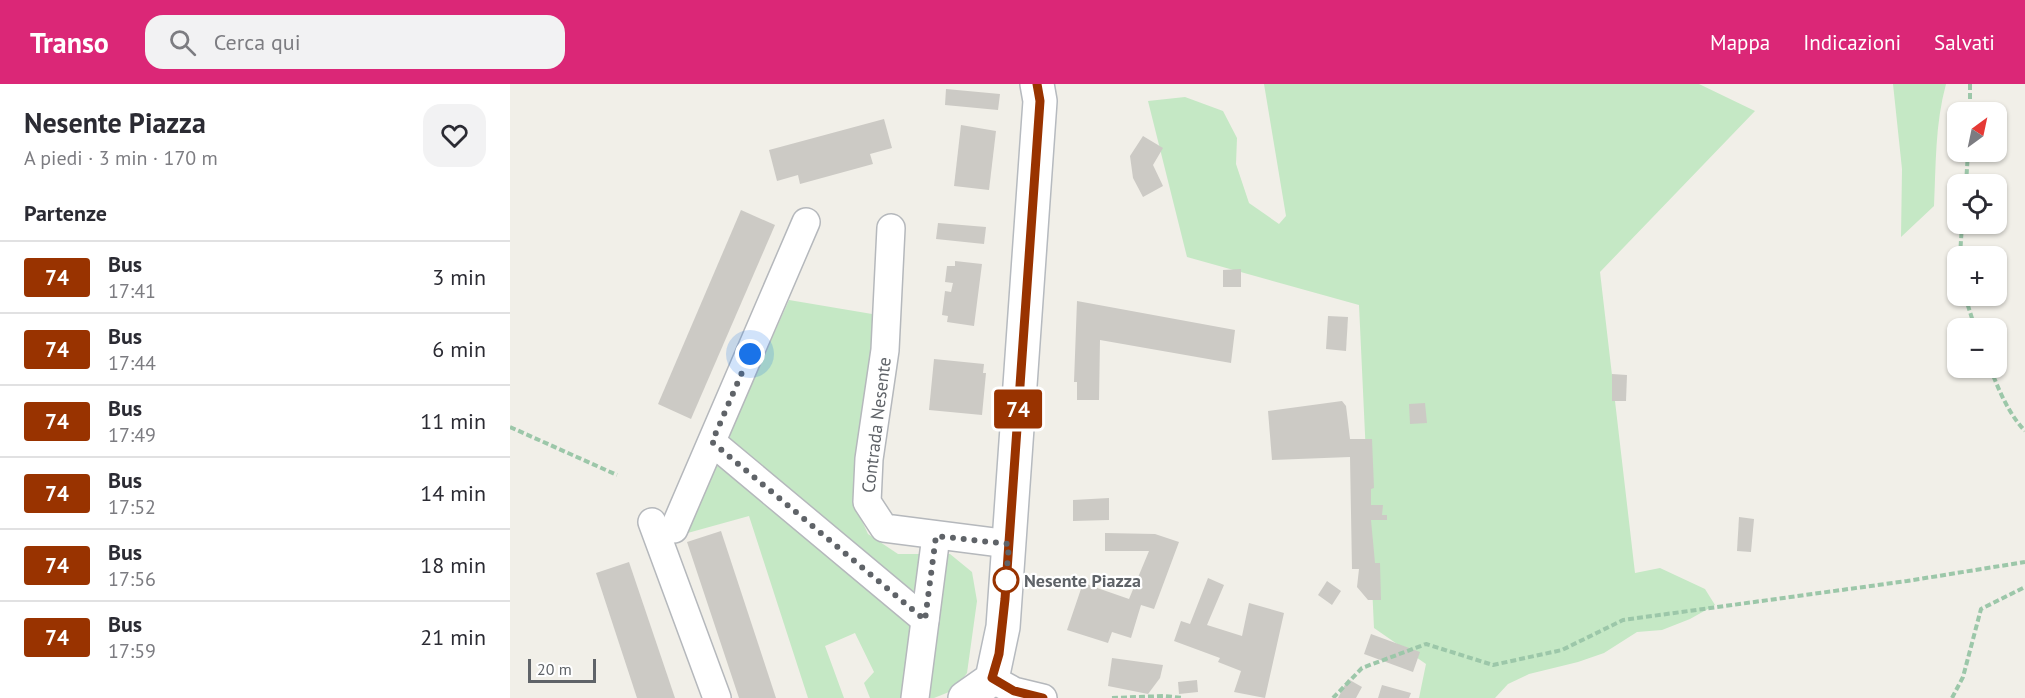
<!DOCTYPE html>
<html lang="it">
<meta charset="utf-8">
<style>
body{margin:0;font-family:"PT Sans",sans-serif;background:#f2f2f3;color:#2b2b33;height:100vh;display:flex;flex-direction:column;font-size:22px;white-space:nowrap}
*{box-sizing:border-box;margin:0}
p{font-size:20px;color:#7c7c81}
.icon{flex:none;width:33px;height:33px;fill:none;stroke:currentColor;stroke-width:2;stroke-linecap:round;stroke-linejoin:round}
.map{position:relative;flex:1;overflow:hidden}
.drawer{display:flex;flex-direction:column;background:#fff;width:510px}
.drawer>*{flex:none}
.badge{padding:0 12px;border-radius:4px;font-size:21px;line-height:39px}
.needle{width:39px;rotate:33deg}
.fabs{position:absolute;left:1437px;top:18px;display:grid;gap:12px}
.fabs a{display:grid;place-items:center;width:60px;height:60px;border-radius:12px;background:#fff;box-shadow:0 2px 4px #0004;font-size:30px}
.scale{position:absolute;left:18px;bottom:15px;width:68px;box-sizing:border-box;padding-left:6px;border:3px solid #5f6368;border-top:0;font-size:16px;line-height:21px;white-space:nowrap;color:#5f6368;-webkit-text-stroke:4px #fff;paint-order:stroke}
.you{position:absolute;width:30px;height:30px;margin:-15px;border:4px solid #fff;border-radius:50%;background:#1a73e8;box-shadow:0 0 0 9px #1a73e833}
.map>.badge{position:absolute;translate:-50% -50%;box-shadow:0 0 0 3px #fff}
h2{padding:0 24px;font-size:22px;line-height:54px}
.round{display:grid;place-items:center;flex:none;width:63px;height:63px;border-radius:18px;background:#f2f2f3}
.overview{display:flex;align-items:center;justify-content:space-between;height:102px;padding:0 24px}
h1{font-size:28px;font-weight:700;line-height:45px}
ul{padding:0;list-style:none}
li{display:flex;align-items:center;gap:18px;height:72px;padding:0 24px;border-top:2px solid #e1e1e2}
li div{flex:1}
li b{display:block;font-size:22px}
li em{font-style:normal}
li .badge{min-width:66px;font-weight:700;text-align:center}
header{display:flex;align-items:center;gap:36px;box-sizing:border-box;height:84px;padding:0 30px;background:#db2777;color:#fff}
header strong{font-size:28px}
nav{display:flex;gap:33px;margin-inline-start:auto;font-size:21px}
.search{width:420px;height:54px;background:#f2f2f3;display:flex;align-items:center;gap:15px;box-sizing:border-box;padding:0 21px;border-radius:18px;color:#7c7c81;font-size:22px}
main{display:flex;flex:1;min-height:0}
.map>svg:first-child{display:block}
.green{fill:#c5e8c5}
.building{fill:#cccac5}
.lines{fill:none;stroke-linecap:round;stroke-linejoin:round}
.street-casing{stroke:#b5b8bc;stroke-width:30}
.secondary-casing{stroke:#b6babf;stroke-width:36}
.path{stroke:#9cc7a9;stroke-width:4;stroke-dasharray:6 3;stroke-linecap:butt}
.street{stroke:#fff;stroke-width:27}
.secondary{stroke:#fff;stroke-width:33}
.line-casing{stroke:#fff;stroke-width:14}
.line{stroke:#930;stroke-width:9}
.walk{stroke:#5f6368;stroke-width:6;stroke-dasharray:0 10.8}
.stop-dot{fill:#fff;stroke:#930;stroke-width:3}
.labels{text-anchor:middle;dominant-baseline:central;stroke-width:4.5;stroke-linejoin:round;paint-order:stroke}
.street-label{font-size:18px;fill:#5f6368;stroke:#fff}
.stop-label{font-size:18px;font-weight:bold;fill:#5f6368;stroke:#fff;text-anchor:start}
</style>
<header>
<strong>Transo</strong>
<div class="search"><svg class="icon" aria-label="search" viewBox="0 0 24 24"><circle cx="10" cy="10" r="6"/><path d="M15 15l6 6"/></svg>Cerca qui</div>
<nav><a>Mappa</a><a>Indicazioni</a><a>Salvati</a></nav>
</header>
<main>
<section class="drawer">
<div class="overview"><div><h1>Nesente Piazza</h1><p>A piedi · 3 min · 170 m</p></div><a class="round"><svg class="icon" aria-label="heart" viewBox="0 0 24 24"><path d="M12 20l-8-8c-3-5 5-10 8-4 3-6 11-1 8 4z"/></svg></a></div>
<h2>Partenze</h2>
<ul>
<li><span class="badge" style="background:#930;color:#fff">74</span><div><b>Bus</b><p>17:41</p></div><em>3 min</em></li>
<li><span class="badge" style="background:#930;color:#fff">74</span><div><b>Bus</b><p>17:44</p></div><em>6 min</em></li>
<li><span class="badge" style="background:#930;color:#fff">74</span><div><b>Bus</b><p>17:49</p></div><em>11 min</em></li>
<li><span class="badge" style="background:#930;color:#fff">74</span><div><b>Bus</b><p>17:52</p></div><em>14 min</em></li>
<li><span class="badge" style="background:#930;color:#fff">74</span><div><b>Bus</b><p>17:56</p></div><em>18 min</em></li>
<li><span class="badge" style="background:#930;color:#fff">74</span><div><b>Bus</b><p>17:59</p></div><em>21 min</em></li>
</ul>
</section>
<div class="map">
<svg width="1515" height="614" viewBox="0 0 1515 614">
<rect width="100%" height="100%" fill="#f1efe8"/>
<g class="green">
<path d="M 754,0 L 1189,0 L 1245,27 L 1090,188 L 1125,489 L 1150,484 L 1195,505 L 1205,521 L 1180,535 L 1152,546 L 1127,548 L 1094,569 L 1068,578 L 1019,590 L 998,600 L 985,614 L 909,614 L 916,580 L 864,544 L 849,221 L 677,173 L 638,17 L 675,13 L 713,27 L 727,54 L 726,80 L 739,119 L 769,140 L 776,132 Z"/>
<path d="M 1383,0 L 1436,0 C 1425,40 1426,81 1424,122 L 1391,153 L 1392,85 Z"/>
<path d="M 279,216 L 368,231 L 347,426 L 358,450 L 388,470 L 440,470 L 462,488 L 467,517 L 457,589 L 444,606 L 424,614 L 360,614 L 354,599 L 364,588 L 345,549 L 315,562 L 334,614 L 298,614 L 239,432 L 174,450 Z"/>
</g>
<g class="building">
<path d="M 436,5 L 490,10 L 488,26 L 435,21 Z"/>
<path d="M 374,35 L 382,64 L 360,70 L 363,80 L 290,100 L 288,91 L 267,97 L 259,66 Z"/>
<path d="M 451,41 L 486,47 L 479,106 L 444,102 Z"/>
<path d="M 633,52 L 653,64 L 643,81 L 653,102 L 633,113 L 623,94 L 620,72 Z"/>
<path d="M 231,126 L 265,141 L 181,335 L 148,320 Z"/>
<path d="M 428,139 L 476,143 L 474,160 L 426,155 Z"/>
<path d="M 445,177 L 472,180 L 464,242 L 437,238 L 438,232 L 432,231 L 435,207 L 441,208 L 443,199 L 435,198 L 437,182 L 445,182 Z"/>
<path d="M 731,185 L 731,203 L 713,203 L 713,186 Z"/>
<path d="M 567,217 L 725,246 L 721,279 L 590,256 L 589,316 L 567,316 L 567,298 L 564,298 Z"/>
<path d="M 818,232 L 838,233 L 836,267 L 816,265 Z"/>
<path d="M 424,275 L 474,280 L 473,289 L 476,289 L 472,331 L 419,326 Z"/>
<path d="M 1102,290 L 1117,291 L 1116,317 L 1102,317 Z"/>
<path d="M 832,317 L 836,322 L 840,355 L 862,355 L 864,404 L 861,405 L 861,421 L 873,421 L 872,431 L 877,431 L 877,436 L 861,436 L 865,479 L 870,479 L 871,516 L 858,516 L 847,503 L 849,485 L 842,485 L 840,373 L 762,376 L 758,327 Z"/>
<path d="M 915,319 L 917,339 L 900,340 L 899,320 Z"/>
<path d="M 599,414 L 599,436 L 563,437 L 563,416 Z"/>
<path d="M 1229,433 L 1244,435 L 1241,468 L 1227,467 Z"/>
<path d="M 211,447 L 266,614 L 229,614 L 177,458 Z"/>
<path d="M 595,449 L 645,450 L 669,458 L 644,525 L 631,521 L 621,554 L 602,548 L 598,559 L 557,546 L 573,499 L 619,515 L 639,467 L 595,467 Z"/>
<path d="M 119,478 L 165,614 L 127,614 L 86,489 Z"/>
<path d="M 698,494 L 714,501 L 697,541 L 732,552 L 739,519 L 774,529 L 755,614 L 724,608 L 731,587 L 708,578 L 710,574 L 664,557 L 671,537 L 680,540 Z"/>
<path d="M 817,497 L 831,507 L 822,521 L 808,511 Z"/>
<path d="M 861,550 L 910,568 L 903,588 L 854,570 Z"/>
<path d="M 602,574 L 653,581 L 650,594 L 638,610 L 598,602 Z"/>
<path d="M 838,595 L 852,603 L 846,614 L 828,614 Z"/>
<path d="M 687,596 L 688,608 L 669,610 L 668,598 Z"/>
<path d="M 872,601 L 901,609 L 899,614 L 868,614 Z"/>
</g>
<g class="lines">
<g class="street-casing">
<g id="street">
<path d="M 381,144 L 375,266 L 359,375 L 357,418 L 374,444 L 499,460"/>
<path d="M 202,358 L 415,536"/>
<path d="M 142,438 L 207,614"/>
<path d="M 164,445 L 296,138"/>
<path d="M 482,595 L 504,607 L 533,614"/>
<path d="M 405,614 L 426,452"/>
</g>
</g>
<g class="secondary-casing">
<path id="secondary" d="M 455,614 L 482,595 L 493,543 L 530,17 L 527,0"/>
</g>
<g class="path">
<path d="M 1460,0 L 1460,28"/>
<path d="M 1456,100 L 1458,68"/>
<path d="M 1450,172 L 1452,140"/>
<path d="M 1455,212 L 1465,244"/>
<path d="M 1480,284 C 1489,306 1498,329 1515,347"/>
<path d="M 0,343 L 107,391"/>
<path d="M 602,614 L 654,612 L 673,614"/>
<path d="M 823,614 L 852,584 L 916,560 L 983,581 L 1052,566 L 1113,536 L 1397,497 L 1515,478"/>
<path d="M 1442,614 L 1453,593 L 1471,525 L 1515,503"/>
</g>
<use href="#street" class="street"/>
<use href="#secondary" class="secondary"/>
</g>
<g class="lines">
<g class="line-casing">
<path id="line" d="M 527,0 L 530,17 L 495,515 L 489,570 L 482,594 L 504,607 L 533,614"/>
</g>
<use href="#line" class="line"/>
<path class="walk" d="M 240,270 L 202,358 L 415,536 L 426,452 L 499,460 L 496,496"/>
</g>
<circle class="stop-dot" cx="496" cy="496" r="12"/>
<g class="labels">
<g class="street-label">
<text transform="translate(366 341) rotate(-83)">Contrada Nesente</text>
</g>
<g class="stop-label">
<text x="514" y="496">Nesente Piazza</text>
</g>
</g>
</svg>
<div class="fabs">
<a><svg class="needle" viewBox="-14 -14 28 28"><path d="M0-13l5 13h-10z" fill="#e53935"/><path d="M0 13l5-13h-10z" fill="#7c7c81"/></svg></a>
<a><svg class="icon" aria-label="locate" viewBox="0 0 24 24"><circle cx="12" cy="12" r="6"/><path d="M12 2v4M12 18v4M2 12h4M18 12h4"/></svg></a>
<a>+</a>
<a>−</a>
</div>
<div class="scale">20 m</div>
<div class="you" style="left:240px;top:270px"></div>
<b class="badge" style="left:508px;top:325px;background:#930;color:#fff">74</b>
</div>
</main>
